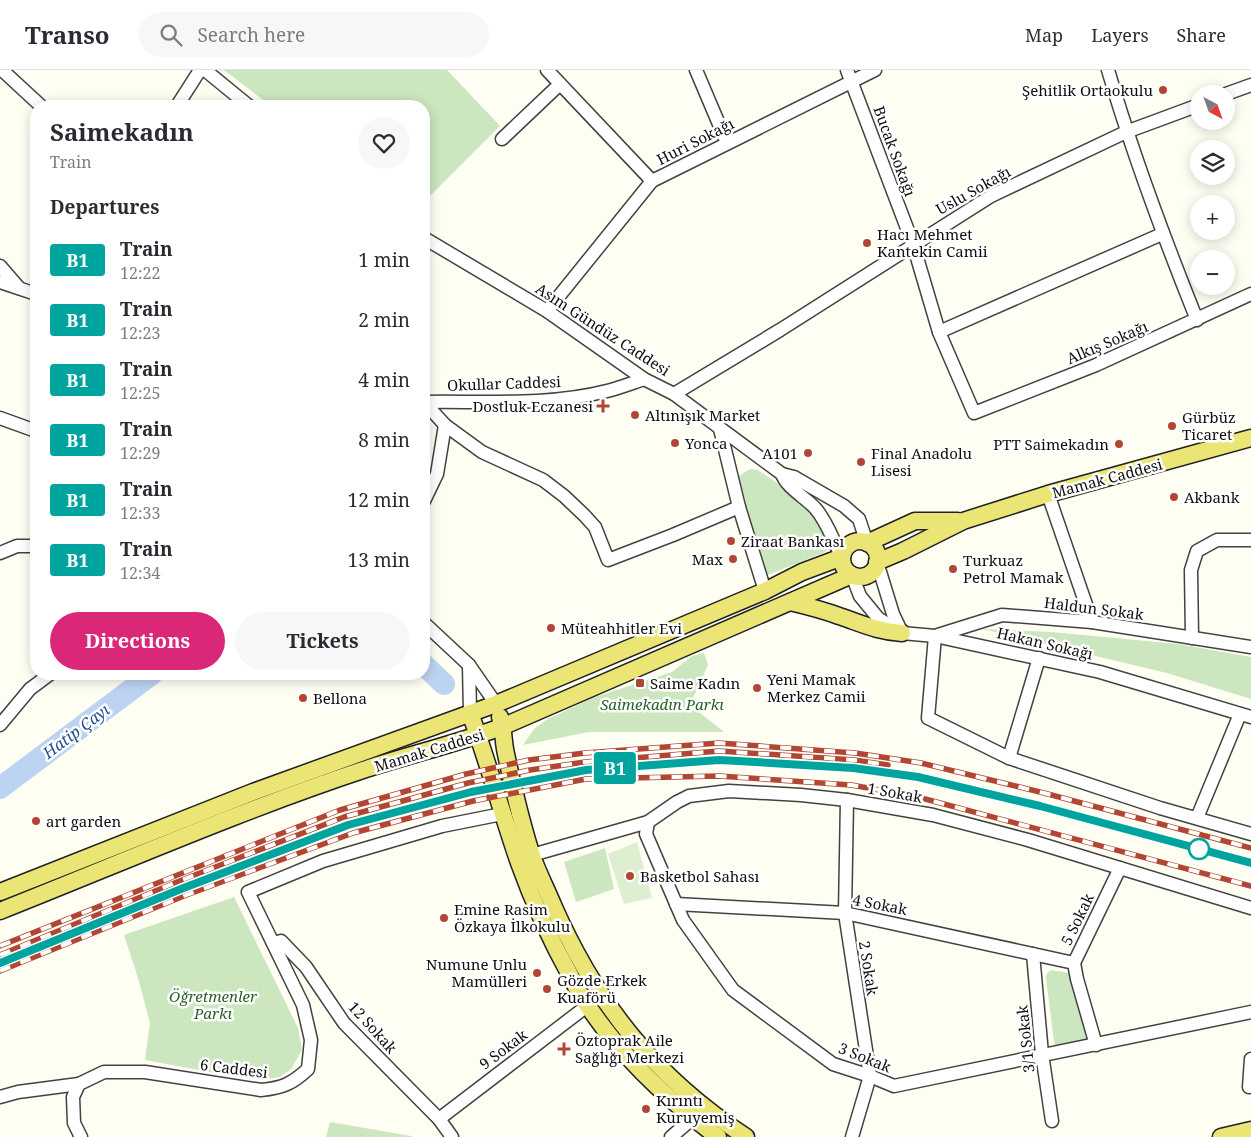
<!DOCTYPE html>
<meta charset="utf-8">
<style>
body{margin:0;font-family:"Noto Serif",serif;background:#f7f7f7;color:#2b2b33;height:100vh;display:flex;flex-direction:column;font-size:19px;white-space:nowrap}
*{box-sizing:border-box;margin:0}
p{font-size:16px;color:#7c7c81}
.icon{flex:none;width:28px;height:28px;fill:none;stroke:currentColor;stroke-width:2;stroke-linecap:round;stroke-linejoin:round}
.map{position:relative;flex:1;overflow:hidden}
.panel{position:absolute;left:30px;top:30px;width:400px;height:580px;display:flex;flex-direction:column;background:#fff;border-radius:20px;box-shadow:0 2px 12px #0003}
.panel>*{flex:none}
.badge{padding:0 10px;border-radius:4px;font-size:18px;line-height:32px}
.needle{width:32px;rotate:139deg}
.fabs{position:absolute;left:1190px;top:15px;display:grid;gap:10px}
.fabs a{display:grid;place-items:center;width:45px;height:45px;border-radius:50%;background:#fff;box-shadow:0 2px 12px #0003;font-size:25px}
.map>.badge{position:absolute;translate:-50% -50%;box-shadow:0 0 0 2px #fff}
h2{padding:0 20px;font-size:19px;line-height:45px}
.round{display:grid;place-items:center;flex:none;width:52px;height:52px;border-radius:26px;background:#f7f7f7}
.head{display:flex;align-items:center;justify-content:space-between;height:85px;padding:0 20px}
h1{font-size:24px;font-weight:700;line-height:38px}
.cta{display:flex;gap:10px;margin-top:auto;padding:10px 20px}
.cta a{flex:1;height:58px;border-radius:30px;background:#db2777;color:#fff;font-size:20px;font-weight:700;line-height:58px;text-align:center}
.cta a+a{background:#f7f7f7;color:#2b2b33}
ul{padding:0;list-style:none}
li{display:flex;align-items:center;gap:15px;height:60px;padding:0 20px}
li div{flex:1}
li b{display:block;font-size:19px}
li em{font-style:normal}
li .badge{min-width:55px;font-weight:700;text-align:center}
header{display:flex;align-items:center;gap:30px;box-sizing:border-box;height:70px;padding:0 25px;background:#fff;border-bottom:1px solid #e1e1e2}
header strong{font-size:24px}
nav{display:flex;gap:28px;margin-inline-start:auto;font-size:18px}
.search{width:350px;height:45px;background:#f7f7f7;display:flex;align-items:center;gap:12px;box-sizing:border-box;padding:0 18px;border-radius:28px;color:#7c7c81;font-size:19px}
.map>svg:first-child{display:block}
.green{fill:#cce6bf}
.pitch{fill:#deeed0}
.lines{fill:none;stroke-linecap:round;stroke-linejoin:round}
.river{stroke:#bcd3f1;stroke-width:22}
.minor-casing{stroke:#424242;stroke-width:15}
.major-casing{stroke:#202020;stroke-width:19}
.minor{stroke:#fff;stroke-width:12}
.major{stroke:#ebe575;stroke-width:16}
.rail-casing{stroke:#b24634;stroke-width:5.5}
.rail{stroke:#fff;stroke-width:4;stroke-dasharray:11;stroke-linecap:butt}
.line-casing{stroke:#fff;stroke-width:11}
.line{stroke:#00a49f;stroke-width:8}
.poi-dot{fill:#b24634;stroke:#fff;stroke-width:2}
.stop-dot{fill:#fff;stroke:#00a49f;stroke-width:2.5}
.labels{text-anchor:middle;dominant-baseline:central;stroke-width:5;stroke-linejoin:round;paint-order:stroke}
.poi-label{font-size:15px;fill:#0f0f0f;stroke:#fff;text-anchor:start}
.street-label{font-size:15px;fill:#0f0f0f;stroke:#fff}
.park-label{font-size:15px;font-style:italic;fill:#266125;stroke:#fff}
.water-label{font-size:16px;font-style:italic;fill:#244e96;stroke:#fff}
</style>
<header>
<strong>Transo</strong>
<div class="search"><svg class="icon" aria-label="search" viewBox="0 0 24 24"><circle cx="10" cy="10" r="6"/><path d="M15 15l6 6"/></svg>Search here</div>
<nav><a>Map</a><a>Layers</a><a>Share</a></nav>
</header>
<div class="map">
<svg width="1251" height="1067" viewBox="0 0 1251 1067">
<rect width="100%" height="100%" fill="#fefef3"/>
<g class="green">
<path d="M 224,0 L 447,0 L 500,56 L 424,132 L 424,36 L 271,36 Z"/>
<path d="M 750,399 L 758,400 L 802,430 L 819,451 L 827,480 L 825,482 L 765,506 L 739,406 Z"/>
<path d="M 982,559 L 1052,562 L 1178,574 L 1251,587 L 1251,629 L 1167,603 Z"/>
<path d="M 704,583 L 708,595 L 690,635 L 724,662 L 589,662 L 523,675 L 534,659 L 546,650 L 592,628 L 672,602 L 692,586 Z"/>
<path d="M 605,778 L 614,819 L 576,832 L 564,792 Z"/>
<path d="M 234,827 L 298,958 L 302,980 L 291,999 L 280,1007 L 268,1009 L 221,1004 L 145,990 L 150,953 L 138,908 L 124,865 Z"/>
<path d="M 1051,900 L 1071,903 L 1089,970 L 1055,979 L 1046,908 L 1047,903 Z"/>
<path d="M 330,1052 L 411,1066 L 412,1067 L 326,1067 Z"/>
</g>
<path class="pitch" d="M 637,772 L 652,828 L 624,834 L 608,784 Z"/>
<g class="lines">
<g class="river">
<path d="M 424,595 L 444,614"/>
<path d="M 0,718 L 152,604"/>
</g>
<g class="minor-casing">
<g id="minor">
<path d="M 2,0 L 41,36"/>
<path d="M 205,0 L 249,36"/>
<path d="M 547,0 L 652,111"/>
<path d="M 696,0 L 727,73"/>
<path d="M 847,0 L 913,174 L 939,262 L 974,343 L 1096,295 L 1251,224"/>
<path d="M 1108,0 C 1133,85 1164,168 1197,250"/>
<path d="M 1226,24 L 1251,15"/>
<path d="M 177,36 L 200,0"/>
<path d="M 502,69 L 560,14"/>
<path d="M 424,168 L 547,241 L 644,309 L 674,324 L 782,404 L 794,407 L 844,436 L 859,449 L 867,473"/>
<path d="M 0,196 L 19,218"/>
<path d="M 0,212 L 36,224"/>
<path d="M 547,241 L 652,111 L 875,0"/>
<path d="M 939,262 L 1162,164"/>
<path d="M 674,324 L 780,260 L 991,126 L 1126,62 L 1199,35"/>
<path d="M 424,332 L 445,355 L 482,382 L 543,410 L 564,426 L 584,445 L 595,457 L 608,490 L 673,465 L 739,437"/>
<path d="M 424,332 C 484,331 548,336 607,321 C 619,318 632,313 644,309"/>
<path d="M 0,348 L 36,361"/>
<path d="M 720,359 L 739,437 L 765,521"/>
<path d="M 782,404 C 786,417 806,428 815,438 C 827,451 833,471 842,487"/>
<path d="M 1048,424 L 1092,552"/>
<path d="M 424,431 L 437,404 L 445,355"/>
<path d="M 0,483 L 17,476 L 36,476"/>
<path d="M 877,492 L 893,544 L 902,563"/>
<path d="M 852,505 L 860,526 L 878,548 L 902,563 L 935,566 L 1100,602 L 1251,647"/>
<path d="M 424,553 L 469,595 L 496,634"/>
<path d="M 938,565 L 1002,545 L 1092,552 L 1251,577"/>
<path d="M 935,566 L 928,648 L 1009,688 L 1160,738 L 1251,764"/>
<path d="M 1192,568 L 1191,500 L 1197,481 L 1217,470 L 1251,470"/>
<path d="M 469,595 L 470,643"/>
<path d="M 0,655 L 30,619 L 50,604"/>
<path d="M 1009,688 L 1039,588"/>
<path d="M 847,730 L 845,843 L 870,1006 L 852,1067"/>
<path d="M 1197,748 L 1240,644"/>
<path d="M 648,752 L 646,764 L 683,850 L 733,920 L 833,994 L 870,1006 L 894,1016 L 1251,942"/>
<path d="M 532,785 L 648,752 L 677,732 L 689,726 L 729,721 L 801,725 L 847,730 L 933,745 L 1028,770 L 1251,838"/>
<path d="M 676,834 L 845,843 L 1074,893"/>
<path d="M 273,873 L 281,871 L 306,897 L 344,953 L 439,1049 L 452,1067"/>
<path d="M 1033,884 L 1042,984 L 1052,1051"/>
<path d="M 1096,975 L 1077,909 L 1074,893 L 1120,798"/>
<path d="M 1249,1017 L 1251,989"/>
<path d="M 0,1027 L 18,1022 L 79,1014"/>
<path d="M 439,1049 L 587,936"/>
<path d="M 81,1067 L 74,1053 L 73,1027 L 79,1014 L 104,1002 L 145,1002 L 261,1020 C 282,1018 292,1014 308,999 L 311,970 L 303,935 L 248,822 L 323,791 L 442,756 L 502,744"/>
<path d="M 671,1067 L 693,1048"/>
</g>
</g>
<g class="major-casing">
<g id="major">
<circle cx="860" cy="489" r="18"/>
<path d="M 867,473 L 915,451 L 958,451"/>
<path d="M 877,492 L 903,481 L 963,451 L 1048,424 L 1251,368"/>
<path d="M 790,532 C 807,536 823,540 839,546 C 863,554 876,561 902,563"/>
<path d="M 470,643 C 488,692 502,744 519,793 C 533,832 551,871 571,907 C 576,917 581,927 588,936 C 622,987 669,1031 718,1067"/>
<path d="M 500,647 C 504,659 503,672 506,684 C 513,717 521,751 531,783 C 537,801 546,818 553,835 C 597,935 655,1007 746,1067"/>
<path d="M 0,822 L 253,722 L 496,634 L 765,521 L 802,502 L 842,487"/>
<path d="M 0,841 C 121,793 242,740 366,699 C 412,684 459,673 504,656 L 852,505"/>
<path d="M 1221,1067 L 1251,1060"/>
</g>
</g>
<use href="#minor" class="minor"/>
<use href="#major" class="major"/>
<g class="rail-casing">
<g id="rail">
<path d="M 0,876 L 340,740 L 466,704 L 529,690 L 585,683 L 719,673 L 855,683 L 921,693 L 1044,723 L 1251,778"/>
<path d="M 0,885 L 177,812 L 344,747 L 468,713 L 530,700 L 585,692 L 719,681 L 854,690 L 888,695"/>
<path d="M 0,893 L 181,819 L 348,755 L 471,722 L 531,710 L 585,700 L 719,689 L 853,698 L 918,707 L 1040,736 L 1251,793"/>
<path d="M 0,901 L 184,826 L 353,763 L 473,731 L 586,709 L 719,706 L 851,715 L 914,726 L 1251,816"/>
</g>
</g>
<use href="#rail" class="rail"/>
</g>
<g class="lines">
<g class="line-casing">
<path id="line" d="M 0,893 L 181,819 L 348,755 L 471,722 L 586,700 L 719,690 L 738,691 L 853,698 L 918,707 L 1040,736 L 1251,793"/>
</g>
<use href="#line" class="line"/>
</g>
<g class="poi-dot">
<circle cx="1163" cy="20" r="5"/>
<circle cx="867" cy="173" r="5"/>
<path d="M600.5 328.5h5v5h5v5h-5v5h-5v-5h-5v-5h5z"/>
<circle cx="635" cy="345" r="5"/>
<circle cx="1172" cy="356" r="5"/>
<circle cx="675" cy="373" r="5"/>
<circle cx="1119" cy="374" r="5"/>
<circle cx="808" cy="383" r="5"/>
<circle cx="861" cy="392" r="5"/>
<circle cx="1174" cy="427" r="5"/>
<circle cx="731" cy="471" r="5"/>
<circle cx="733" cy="489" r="5"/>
<circle cx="953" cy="499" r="5"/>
<circle cx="551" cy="558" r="5"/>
<rect x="635" y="608" width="10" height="10" rx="2.5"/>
<circle cx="757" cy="618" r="5"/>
<circle cx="303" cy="628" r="5"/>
<circle cx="36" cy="751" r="5"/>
<circle cx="630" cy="806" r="5"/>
<circle cx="444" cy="848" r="5"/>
<circle cx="537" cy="903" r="5"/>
<circle cx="547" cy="919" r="5"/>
<path d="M561.5 971.5h5v5h5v5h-5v5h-5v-5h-5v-5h5z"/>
<circle cx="646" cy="1039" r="5"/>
</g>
<circle class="stop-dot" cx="1199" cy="779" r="10"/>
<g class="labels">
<g class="poi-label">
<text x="1153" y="20" text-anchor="end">Şehitlik Ortaokulu</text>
<text x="877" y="164">Hacı Mehmet<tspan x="877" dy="17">Kantekin Camii</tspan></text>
<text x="593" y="336" text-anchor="end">Dostluk Eczanesi</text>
<text x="645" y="345">Altınışık Market</text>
<text x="1182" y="347">Gürbüz<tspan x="1182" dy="17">Ticaret</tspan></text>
<text x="685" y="373">Yonca</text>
<text x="1109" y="374" text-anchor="end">PTT Saimekadın</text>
<text x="798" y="383" text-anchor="end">A101</text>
<text x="871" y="383">Final Anadolu<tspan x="871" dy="17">Lisesi</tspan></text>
<text x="1184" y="427">Akbank</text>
<text x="741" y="471">Ziraat Bankası</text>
<text x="723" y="489" text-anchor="end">Max</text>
<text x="963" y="490">Turkuaz<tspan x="963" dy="17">Petrol Mamak</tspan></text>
<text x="561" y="558">Müteahhitler Evi</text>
<text x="767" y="609">Yeni Mamak<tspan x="767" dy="17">Merkez Camii</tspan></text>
<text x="650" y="613">Saime Kadın</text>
<text x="313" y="628">Bellona</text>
<text x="46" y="751">art garden</text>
<text x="640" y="806">Basketbol Sahası</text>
<text x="454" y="839">Emine Rasim<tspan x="454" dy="17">Özkaya İlkokulu</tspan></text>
<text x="527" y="894" text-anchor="end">Numune Unlu<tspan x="527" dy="17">Mamülleri</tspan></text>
<text x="557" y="910">Gözde Erkek<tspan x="557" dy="17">Kuaförü</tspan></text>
<text x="575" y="970">Öztoprak Aile<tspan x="575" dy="17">Sağlığı Merkezi</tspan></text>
<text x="656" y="1030">Kırıntı<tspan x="656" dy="17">Kuruyemiş</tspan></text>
</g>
<g class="street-label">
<text transform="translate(695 71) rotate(-27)">Huri Sokağı</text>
<text transform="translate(895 81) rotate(70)">Bucak Sokağı</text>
<text transform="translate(973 120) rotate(-29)">Uslu Sokağı</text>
<text transform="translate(603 259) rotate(33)">Asım Gündüz Caddesi</text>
<text transform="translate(1107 272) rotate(-23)">Alkış Sokağı</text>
<text transform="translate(504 313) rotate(-2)">Okullar Caddesi</text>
<text transform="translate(1107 408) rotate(-15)">Mamak Caddesi</text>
<text transform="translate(1094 538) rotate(7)">Haldun Sokak</text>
<text transform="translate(1045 573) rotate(13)">Hakan Sokağı</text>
<text transform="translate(429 680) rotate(-17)">Mamak Caddesi</text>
<text transform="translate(895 722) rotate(10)">1 Sokak</text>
<text transform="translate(880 834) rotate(11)">4 Sokak</text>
<text transform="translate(1077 849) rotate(-64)">5 Sokak</text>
<text transform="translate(869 898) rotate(81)">2 Sokak</text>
<text transform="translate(373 957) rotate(48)">12 Sokak</text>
<text transform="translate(1025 969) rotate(-96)">3/1 Sokak</text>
<text transform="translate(503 979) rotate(-37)">9 Sokak</text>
<text transform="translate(865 987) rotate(22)">3 Sokak</text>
<text transform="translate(234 998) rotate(7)">6 Caddesi</text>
</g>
<g class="park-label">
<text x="662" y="634">Saimekadın Parkı</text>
<text x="213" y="926">Öğretmenler<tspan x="213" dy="17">Parkı</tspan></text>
</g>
<g class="water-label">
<text transform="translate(76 661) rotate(-37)">Hatip Çayı</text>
</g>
</g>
</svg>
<div class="fabs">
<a><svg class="needle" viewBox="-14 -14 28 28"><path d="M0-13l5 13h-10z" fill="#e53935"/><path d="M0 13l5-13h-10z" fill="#7c7c81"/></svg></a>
<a><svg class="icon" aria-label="layers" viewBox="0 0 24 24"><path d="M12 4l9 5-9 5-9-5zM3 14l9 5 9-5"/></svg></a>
<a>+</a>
<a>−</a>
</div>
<b class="badge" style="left:615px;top:698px;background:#00a49f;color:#fff">B1</b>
<section class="panel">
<div class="head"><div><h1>Saimekadın</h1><p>Train</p></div><a class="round"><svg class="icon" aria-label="heart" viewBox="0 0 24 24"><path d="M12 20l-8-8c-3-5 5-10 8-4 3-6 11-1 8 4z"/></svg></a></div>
<h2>Departures</h2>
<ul>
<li><span class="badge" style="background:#00a49f;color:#fff">B1</span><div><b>Train</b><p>12:22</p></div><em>1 min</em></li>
<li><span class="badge" style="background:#00a49f;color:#fff">B1</span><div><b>Train</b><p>12:23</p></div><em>2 min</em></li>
<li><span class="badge" style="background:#00a49f;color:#fff">B1</span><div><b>Train</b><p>12:25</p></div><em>4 min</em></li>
<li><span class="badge" style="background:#00a49f;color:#fff">B1</span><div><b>Train</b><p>12:29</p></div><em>8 min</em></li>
<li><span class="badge" style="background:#00a49f;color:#fff">B1</span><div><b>Train</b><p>12:33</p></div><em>12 min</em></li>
<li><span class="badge" style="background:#00a49f;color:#fff">B1</span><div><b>Train</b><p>12:34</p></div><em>13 min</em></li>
</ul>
<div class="cta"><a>Directions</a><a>Tickets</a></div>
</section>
</div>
